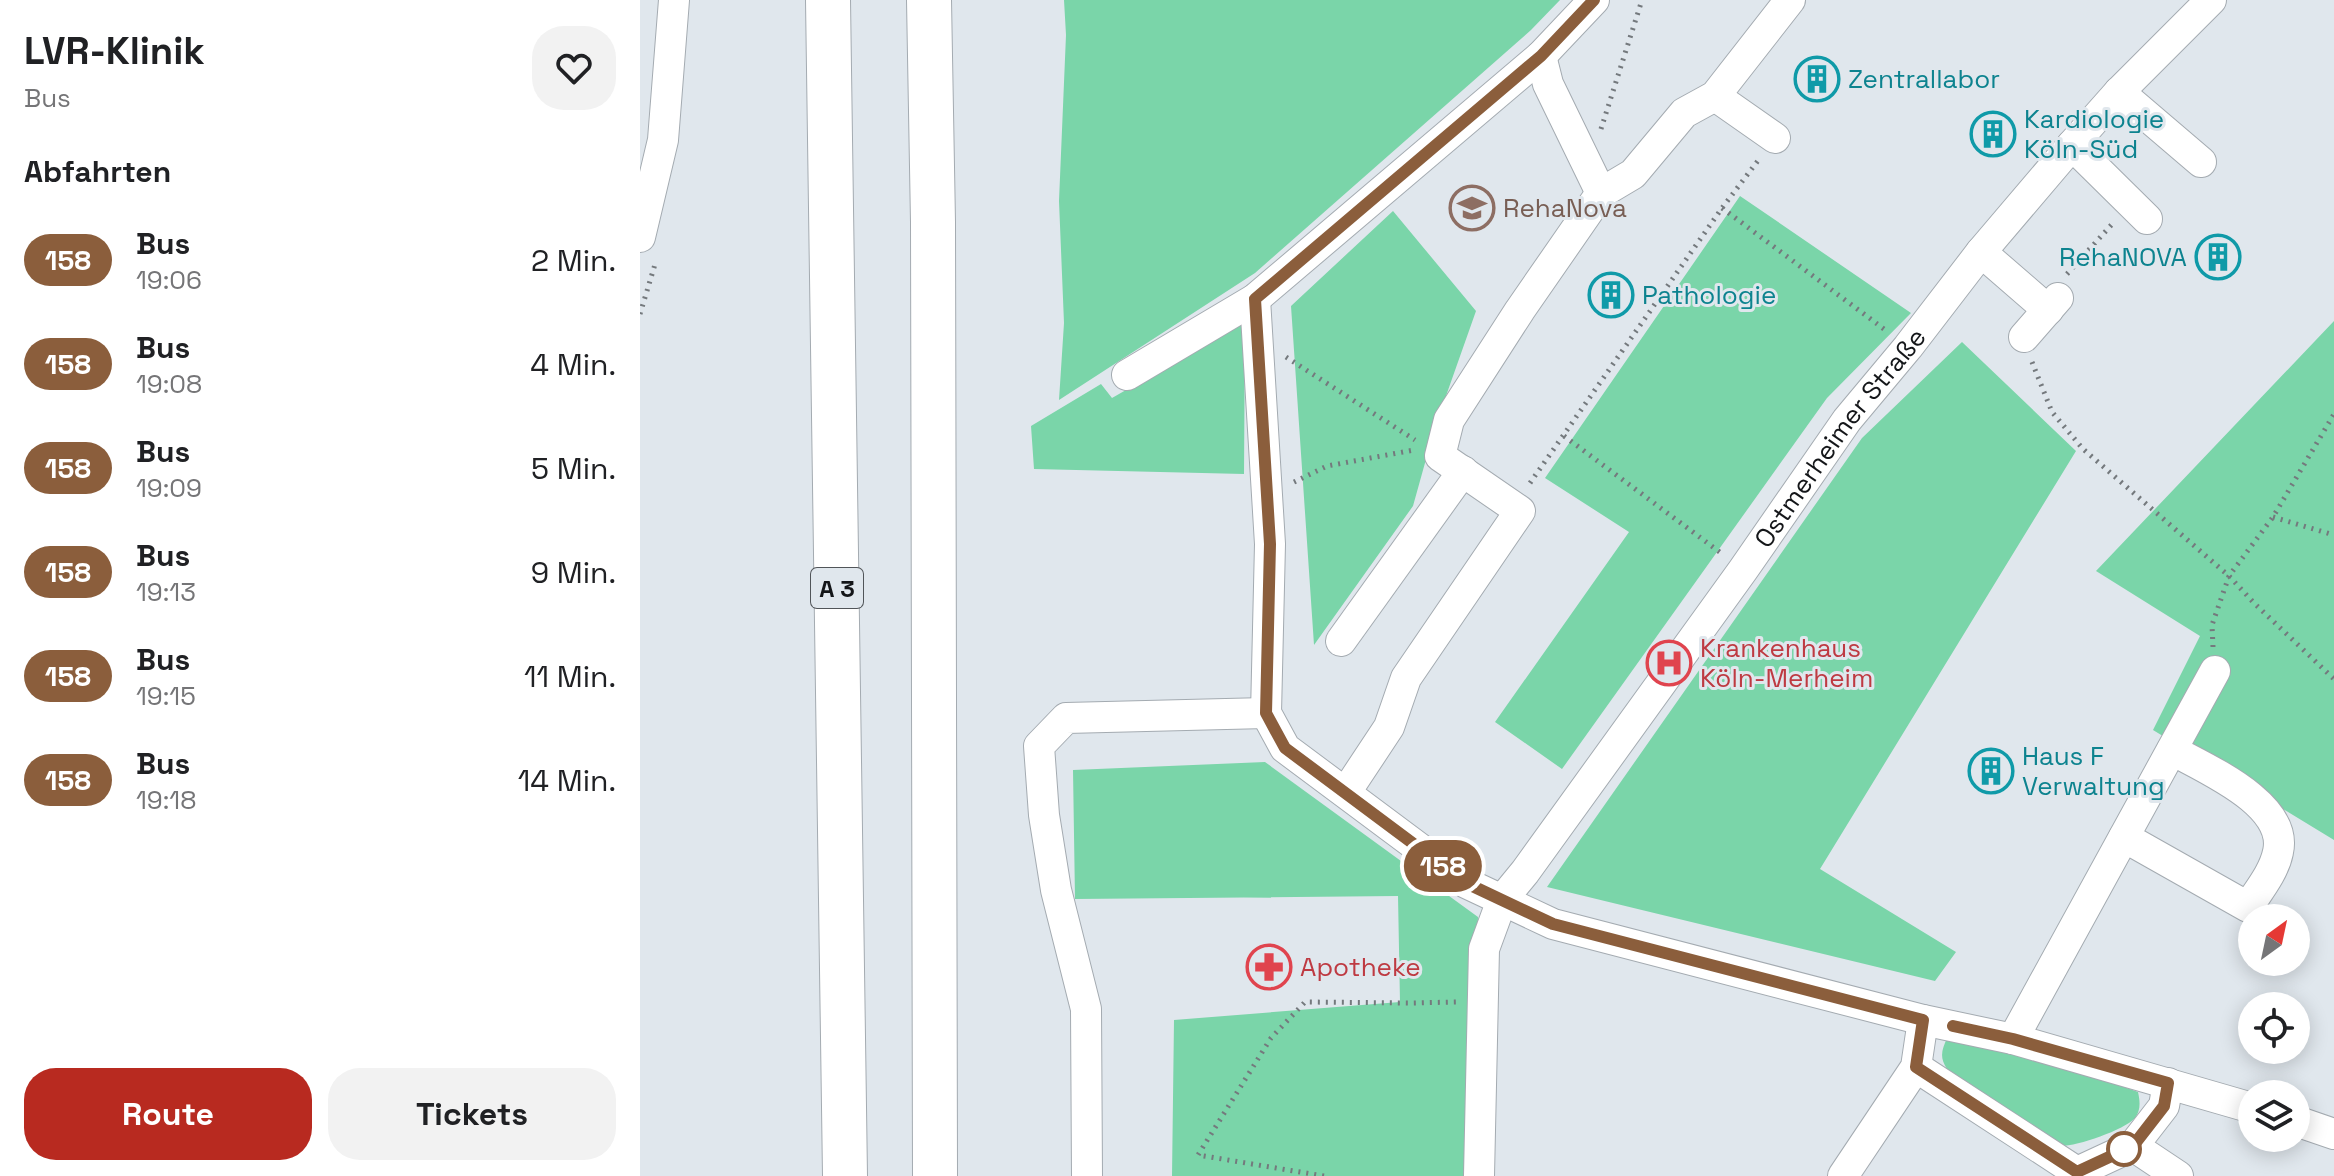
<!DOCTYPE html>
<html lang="de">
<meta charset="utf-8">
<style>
body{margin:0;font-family:"Space Grotesk",sans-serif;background:#f2f2f2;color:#202124;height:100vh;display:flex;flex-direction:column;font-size:30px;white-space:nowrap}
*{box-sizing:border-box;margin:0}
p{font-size:26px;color:#757577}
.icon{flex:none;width:44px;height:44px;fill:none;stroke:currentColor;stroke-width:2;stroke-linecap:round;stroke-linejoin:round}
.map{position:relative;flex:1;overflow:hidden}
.details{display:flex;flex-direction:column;background:#fff;width:640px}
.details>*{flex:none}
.badge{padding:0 16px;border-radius:26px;font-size:28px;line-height:52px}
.needle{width:52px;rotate:33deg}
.buttons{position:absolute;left:1598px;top:904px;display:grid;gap:16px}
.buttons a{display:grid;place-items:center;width:72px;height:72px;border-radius:50%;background:#fff;box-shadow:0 4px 20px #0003;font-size:40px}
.map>.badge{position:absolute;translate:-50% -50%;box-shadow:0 0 0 4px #fff}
h2{padding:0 24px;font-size:30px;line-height:72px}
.round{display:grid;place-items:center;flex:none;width:84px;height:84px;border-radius:32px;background:#f2f2f2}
.headline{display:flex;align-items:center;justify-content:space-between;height:136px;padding:0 24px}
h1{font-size:38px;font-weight:600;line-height:60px}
.primary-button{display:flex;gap:16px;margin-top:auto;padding:16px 24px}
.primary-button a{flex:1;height:92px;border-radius:32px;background:#b82a20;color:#fff;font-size:32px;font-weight:600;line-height:92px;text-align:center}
.primary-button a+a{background:#f2f2f2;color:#202124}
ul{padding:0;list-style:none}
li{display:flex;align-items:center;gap:24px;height:104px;padding:0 24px}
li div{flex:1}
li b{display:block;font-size:30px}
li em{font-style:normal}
li .badge{min-width:88px;font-weight:700;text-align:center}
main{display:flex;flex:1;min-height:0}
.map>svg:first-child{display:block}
.green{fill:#7ad5a9}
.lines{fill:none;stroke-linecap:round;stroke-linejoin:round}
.minor-casing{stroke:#a4abb1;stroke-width:32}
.highway-casing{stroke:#a4abb1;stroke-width:46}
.path{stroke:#74797d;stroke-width:5;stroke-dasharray:2 6;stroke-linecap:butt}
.minor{stroke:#fff;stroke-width:30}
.highway{stroke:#fff;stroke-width:44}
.line-casing{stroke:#fff;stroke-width:18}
.line{stroke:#8b5e3c;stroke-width:12}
.stop-dot{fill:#fff;stroke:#8b5e3c;stroke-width:4}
.labels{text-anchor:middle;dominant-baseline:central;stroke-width:6;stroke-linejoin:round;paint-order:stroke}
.shield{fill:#e0e7ed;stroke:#515559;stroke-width:2}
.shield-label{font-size:24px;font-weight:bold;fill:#141619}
.culture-label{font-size:26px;fill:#0d838f;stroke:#e0e7ed;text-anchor:start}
.education-label{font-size:26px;fill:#785e54;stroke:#e0e7ed;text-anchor:start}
.street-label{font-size:26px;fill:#141619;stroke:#e0e7ed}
.health-label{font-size:26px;fill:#be3a42;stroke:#e0e7ed;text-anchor:start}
</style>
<main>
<section class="details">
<div class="headline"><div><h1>LVR-Klinik</h1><p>Bus</p></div><a class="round"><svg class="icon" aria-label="heart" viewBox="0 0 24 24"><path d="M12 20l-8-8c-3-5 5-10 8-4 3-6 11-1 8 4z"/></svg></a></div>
<h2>Abfahrten</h2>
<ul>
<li><span class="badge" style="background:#8b5e3c;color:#fff">158</span><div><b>Bus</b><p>19:06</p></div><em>2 Min.</em></li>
<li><span class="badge" style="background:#8b5e3c;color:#fff">158</span><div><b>Bus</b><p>19:08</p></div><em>4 Min.</em></li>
<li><span class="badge" style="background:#8b5e3c;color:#fff">158</span><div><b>Bus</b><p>19:09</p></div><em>5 Min.</em></li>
<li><span class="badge" style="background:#8b5e3c;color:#fff">158</span><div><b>Bus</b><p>19:13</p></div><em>9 Min.</em></li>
<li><span class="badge" style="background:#8b5e3c;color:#fff">158</span><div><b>Bus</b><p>19:15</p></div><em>11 Min.</em></li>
<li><span class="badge" style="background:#8b5e3c;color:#fff">158</span><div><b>Bus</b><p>19:18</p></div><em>14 Min.</em></li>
</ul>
<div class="primary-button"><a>Route</a><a>Tickets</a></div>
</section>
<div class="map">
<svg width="1694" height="1176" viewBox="0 0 1694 1176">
<rect width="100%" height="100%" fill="#e0e7ed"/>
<g class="green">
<path d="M 424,0 L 920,0 L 891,30 L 615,273 L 419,400 L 424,323 L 419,201 L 426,35 Z"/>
<path d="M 1100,196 L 1271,313 L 1187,398 L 922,769 L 855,722 L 989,532 L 905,478 Z"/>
<path d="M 753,211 L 836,311 L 795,427 L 773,506 L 674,645 L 651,306 Z"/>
<path d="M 1694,321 L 1694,840 L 1513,730 L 1560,636 L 1456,571 Z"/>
<path d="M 605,322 L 604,474 L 394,469 L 391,426 L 461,384 L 472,398 Z"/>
<path d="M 1322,342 L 1436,451 L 1180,869 L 1316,952 L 1295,981 L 907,887 L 1222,438 Z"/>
<path d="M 625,762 L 838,917 L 830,1176 L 532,1176 L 534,1020 L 760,1002 L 758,896 L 435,899 L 433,770 Z"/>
<path d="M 1307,1038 L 1437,1070 L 1498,1092 C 1500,1101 1501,1110 1495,1118 C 1484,1130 1438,1146 1421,1146 L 1307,1069 C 1299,1057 1302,1050 1307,1038 Z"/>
</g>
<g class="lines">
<g class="minor-casing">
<g id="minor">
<path d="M 901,56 L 908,84 L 961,193"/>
<path d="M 1479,92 L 1561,162"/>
<path d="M 1075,96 L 1135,138"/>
<path d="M 1432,145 L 1507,219"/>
<path d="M 0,237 L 23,140 L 34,0"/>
<path d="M 1341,252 L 1408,310"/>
<path d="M 615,299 L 630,544 L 626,713 L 645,748 L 826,883 L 913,924 L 1283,1020 L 1373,1039 L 1612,1108"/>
<path d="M 1384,337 L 1418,298"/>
<path d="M 487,375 L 615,299 L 901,56 L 954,0"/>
<path d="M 701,641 L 823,471"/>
<path d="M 706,792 L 749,727 L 766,678 L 880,511 L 800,456 L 809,420 L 880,310 L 961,193 L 993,174 L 1044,113 L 1075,96 L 1150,0"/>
<path d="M 1484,837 L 1608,907 C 1619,890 1634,872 1638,852 C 1649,804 1566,769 1532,750"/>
<path d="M 1373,1039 L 1575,671"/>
<path d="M 1276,1067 L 1443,1176"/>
<path d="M 1656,1121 L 1694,1134"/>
<path d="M 1493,1146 L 1538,1176"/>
<path d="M 1437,1172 L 1493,1146 L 1524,1106 L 1528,1083"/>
<path d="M 447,1176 L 446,1009 L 416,890 L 404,815 L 399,746 L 426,718 L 626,713"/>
<path id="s1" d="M 839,1176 L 844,949 L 862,900 L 885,872 L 1103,570 L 1207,420 L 1268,347 L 1341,252 L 1432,145 L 1479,92 L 1571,0"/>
<path d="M 1203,1176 L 1276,1067 L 1283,1020"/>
</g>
</g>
<g class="highway-casing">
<g id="highway">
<path d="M 188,0 L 205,1176"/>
<path d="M 289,0 L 293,222 L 295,1176"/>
</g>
</g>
<g class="path">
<path d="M 961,129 L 1002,0"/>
<path d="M 1082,208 L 1248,332"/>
<path d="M 1427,274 L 1474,222"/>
<path d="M 0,314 L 16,261"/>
<path d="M 646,357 L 775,440"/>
<path d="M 1392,362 L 1412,412 L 1443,449 L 1589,576 L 1614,603 L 1694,679"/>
<path d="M 924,436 L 1081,553"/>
<path d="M 654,482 L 687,466 L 774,450"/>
<path d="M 890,483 L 1082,208 L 1120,158"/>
<path d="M 1633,517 L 1694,535"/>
<path d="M 1573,647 L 1572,625 L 1589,576 L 1633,517 L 1694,414"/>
<path d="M 684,1176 L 558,1155 L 631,1038 L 665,1002 L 771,1003 L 817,1002"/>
</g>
<use href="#minor" class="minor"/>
<use href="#highway" class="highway"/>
</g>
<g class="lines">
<g class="line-casing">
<path id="line" d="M 954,0 L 901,56 L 615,299 L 630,544 L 626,713 L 645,748 L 826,883 L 913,924 L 1283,1020 L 1276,1067 L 1437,1172 L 1493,1146 L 1524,1106 L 1528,1083 L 1373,1039 L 1313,1026"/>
</g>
<use href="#line" class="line"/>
</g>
<defs>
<g id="building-ring" transform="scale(2.3)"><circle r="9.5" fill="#e0e7ed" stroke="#0f9aa8" stroke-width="1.5"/><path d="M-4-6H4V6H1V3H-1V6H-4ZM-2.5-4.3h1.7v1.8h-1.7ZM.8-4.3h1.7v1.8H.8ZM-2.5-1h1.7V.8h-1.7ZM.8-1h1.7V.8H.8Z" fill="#0f9aa8"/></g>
<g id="school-ring" transform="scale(2.3)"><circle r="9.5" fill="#e0e7ed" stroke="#8d6e63" stroke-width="1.5"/><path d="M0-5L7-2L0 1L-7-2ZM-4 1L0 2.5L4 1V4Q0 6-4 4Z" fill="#8d6e63"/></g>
<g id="hospital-ring" transform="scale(2.3)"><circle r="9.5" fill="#e0e7ed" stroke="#e0444e" stroke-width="1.5"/><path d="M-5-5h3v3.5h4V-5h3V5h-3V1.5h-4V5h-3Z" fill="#e0444e"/></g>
<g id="pharmacy-ring" transform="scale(2.3)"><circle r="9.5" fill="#e0e7ed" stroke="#e0444e" stroke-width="1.5"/><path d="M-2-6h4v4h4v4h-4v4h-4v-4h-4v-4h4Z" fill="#e0444e"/></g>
</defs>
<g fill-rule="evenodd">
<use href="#building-ring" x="1177" y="79"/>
<use href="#building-ring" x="1353" y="134"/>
<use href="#school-ring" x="832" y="208"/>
<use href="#building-ring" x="1578" y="257"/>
<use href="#building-ring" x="971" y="295"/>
<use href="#hospital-ring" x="1029" y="663"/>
<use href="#building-ring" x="1351" y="771"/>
<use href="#pharmacy-ring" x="629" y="967"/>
</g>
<circle class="stop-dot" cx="1484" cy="1149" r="16"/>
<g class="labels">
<rect class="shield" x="171" y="568" width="52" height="40" rx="6"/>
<g class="shield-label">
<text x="197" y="588">A 3</text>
</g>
<g class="culture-label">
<text x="1208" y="79">Zentrallabor</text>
<text x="1384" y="119">Kardiologie<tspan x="1384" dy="30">Köln-Süd</tspan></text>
<text x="1547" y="257" text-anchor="end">RehaNOVA</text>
<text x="1002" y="295">Pathologie</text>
<text x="1382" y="756">Haus F<tspan x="1382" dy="30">Verwaltung</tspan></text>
</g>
<g class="education-label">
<text x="863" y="208">RehaNova</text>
</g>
<g class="street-label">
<text stroke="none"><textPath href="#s1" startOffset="852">Ostmerheimer Straße</textPath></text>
</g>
<g class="health-label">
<text x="1060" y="648">Krankenhaus<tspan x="1060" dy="30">Köln-Merheim</tspan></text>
<text x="660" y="967">Apotheke</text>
</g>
</g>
</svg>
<div class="buttons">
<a><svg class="needle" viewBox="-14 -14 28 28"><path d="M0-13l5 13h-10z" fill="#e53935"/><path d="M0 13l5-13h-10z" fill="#757577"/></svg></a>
<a><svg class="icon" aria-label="locate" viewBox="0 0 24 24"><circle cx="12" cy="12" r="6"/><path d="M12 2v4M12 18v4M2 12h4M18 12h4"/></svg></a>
<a><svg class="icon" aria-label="layers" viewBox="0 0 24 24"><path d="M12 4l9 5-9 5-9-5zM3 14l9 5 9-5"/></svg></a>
</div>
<b class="badge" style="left:803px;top:866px;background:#8b5e3c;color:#fff">158</b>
</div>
</main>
